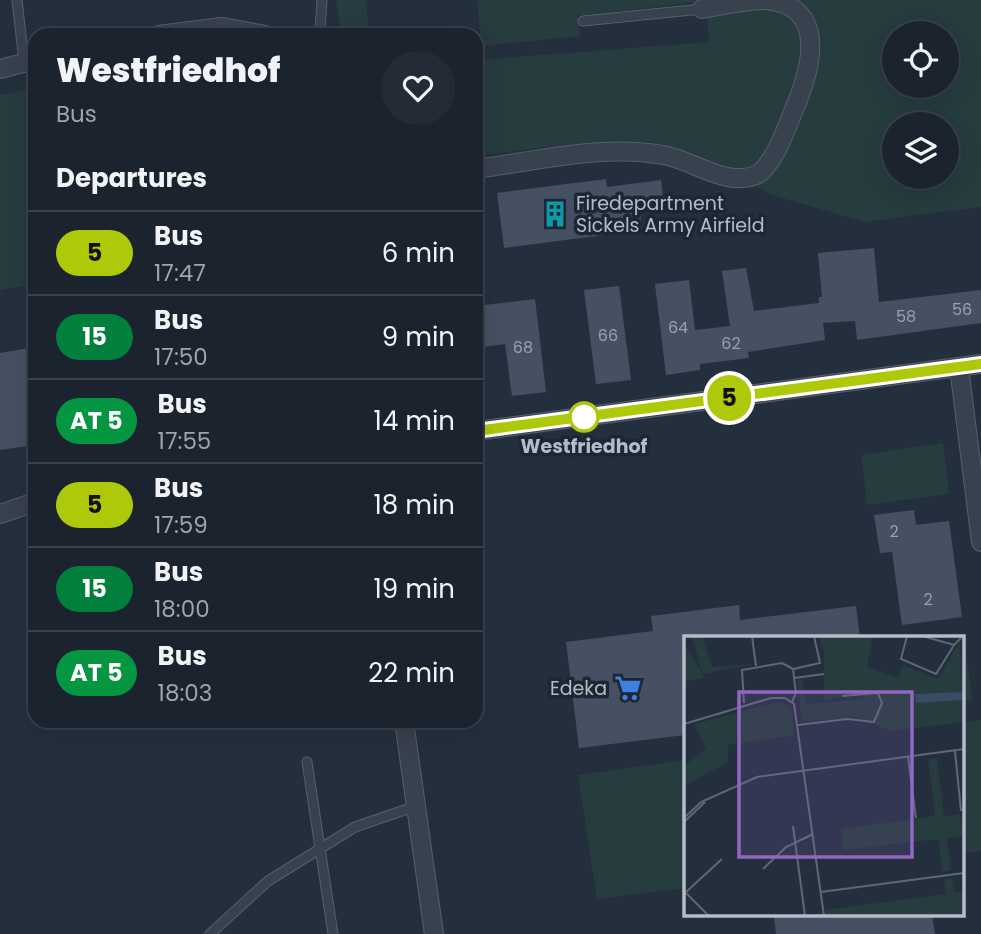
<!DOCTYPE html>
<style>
body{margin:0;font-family:Poppins,sans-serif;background:#242b36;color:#f1f3f6;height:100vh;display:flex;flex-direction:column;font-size:26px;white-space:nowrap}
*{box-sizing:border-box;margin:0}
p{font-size:23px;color:#a0a4aa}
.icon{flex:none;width:38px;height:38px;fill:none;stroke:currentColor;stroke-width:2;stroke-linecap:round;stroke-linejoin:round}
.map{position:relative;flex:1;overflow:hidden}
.drawer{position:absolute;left:28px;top:28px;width:455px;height:700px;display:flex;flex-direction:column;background:#1b232e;border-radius:21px;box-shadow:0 7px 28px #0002,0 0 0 2px #39404a}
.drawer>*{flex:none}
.badge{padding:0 14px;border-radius:23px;font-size:24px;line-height:46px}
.controls{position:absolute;left:882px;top:21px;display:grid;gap:14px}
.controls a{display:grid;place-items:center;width:77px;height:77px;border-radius:50%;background:#1b232e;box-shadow:0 7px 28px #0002,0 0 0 2px #39404a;font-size:35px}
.map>.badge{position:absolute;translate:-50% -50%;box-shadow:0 0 0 4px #fff}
h2{padding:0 28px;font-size:26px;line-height:63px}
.round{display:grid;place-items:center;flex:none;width:74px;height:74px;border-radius:37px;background:#242b36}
.overview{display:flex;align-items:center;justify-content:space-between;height:119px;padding:0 28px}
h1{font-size:33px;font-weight:800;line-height:52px}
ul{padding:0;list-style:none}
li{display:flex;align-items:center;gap:21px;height:84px;padding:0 28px;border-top:2px solid #39404a}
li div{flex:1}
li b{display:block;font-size:26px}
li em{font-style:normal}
li .badge{min-width:77px;font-weight:700;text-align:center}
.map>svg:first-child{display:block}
.green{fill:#263c3f;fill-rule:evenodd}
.building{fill:#455162}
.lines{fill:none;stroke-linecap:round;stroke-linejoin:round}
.service-casing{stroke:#565f6c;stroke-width:11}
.minor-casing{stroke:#565f6c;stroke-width:20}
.service{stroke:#38414e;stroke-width:9}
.minor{stroke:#38414e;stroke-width:18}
.line-casing{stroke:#fff;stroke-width:16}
.line{stroke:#aec90a;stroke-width:10}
.stop-dot{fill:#fff;stroke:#aec90a;stroke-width:3.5}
.labels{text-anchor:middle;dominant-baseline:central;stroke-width:7;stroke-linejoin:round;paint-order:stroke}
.number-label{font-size:16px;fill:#98a1af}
.poi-label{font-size:19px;fill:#b4bcc9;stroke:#1d2633;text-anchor:start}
.stop-label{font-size:19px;font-weight:bold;fill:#b4bcc9;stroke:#1d2633}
.inset-road{fill:none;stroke:#5e6776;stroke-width:2}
.view{fill:#9266c3;fill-opacity:0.15;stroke:#9266c3;stroke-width:3.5}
.inset-edge{fill:none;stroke:#b4bcc9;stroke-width:3.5}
</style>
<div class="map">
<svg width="981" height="934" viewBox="0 0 981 934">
<rect width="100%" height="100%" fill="#242f3e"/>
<g class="green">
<path d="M 336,0 L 365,0 L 370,35 L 341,35 Z"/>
<path d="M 477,0 L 701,0 L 701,2 L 577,16 L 580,36 L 481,46 Z"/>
<path d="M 706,0 L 981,0 L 981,207 L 865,222 L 769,194 L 728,167 L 654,142 L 565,145 L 476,156 L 476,60 L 709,42 ZM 894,33 L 947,33 L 947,86 L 894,86 ZM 894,124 L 947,124 L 947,177 L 894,177 Z"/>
<path d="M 35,88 L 35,285 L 0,290 L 0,95 Z"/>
<path d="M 943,443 L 949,494 L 867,505 L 861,455 Z"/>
<path d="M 964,634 L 972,700 L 962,701 L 962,638 L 925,638 Z"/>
<path d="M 981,720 L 981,851 L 962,853 L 962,722 Z"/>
<path d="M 685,760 L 685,888 L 597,899 L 578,775 Z"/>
</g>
<g class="building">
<path d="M 606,179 L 607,187 L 661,180 L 663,200 L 639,203 L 642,230 L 504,248 L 497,193 Z"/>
<path d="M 874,248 L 879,302 L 981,290 L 981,323 L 857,340 L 855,321 L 823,323 L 825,340 L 748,352 L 749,358 L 700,364 L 700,370 L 666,375 L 655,284 L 689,280 L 695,330 L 730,326 L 722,271 L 746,268 L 754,311 L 819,303 L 819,297 L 822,297 L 818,253 Z"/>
<path d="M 619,286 L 631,380 L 596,384 L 584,290 Z"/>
<path d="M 535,299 L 546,392 L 512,396 L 505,344 L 476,348 L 476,306 Z"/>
<path d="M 35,347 L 35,445 L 0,450 L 0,353 Z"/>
<path d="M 914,510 L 916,525 L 949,521 L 962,617 L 902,625 L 892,552 L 880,553 L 874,515 Z"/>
<path d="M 739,605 L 740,620 L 856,606 L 860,638 L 685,638 L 685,735 L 579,748 L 566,642 L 653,631 L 651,616 Z"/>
<path d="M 783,915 L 932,915 L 935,934 L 776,934 L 774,916 Z"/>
</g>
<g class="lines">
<g class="service-casing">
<g id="service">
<path d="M 17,0 L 24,62"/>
<path d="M 583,21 L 702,9"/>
<path d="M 317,35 L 320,31 L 322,0"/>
<path d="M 307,762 L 333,934"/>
<path d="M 210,934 L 268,881 L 355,827 L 416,806"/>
</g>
</g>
<g class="minor-casing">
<g id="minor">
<path d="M 158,35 L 222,27 L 266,35"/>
<path d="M 0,69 L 35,60"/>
<path d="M 476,169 C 536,161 603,144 663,155 C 694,160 729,190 760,173 C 777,157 786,129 795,107 C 811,69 829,6 766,0 C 745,0 723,5 702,9"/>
<path d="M 959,367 L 981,542"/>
<path d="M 476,431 L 981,364"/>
<path d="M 0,514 L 35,502"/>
<path d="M 404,721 L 434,934"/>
</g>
</g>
<use href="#service" class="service"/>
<use href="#minor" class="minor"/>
</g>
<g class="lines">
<g class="line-casing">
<path id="line" d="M 476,431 L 981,364"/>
</g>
<use href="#line" class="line"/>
</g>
<defs>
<g id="building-bare" transform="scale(2.1)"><path d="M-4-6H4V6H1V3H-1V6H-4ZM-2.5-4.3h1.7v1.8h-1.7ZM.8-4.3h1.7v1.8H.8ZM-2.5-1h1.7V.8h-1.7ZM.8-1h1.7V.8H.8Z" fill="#0f9aa8" stroke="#1d2633" stroke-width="2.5" paint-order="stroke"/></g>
<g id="supermarket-bare" transform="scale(2.1)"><path d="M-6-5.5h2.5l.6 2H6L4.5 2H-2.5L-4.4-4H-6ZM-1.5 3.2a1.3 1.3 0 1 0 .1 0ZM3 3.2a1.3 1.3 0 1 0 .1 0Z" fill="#3f7fe0" stroke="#1d2633" stroke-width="2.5" paint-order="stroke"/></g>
</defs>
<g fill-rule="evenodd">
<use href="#building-bare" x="555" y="214"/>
<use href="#supermarket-bare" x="628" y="688"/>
</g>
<circle class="stop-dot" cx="584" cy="417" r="14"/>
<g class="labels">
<g class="number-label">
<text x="962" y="309">56</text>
<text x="906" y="316">58</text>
<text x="678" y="327">64</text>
<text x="608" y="335">66</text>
<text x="731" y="343">62</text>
<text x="523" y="347">68</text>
<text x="894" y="531">2</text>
<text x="928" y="599">2</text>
</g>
<g class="poi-label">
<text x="576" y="203">Firedepartment<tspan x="576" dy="22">Sickels Army Airfield</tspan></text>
<text x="607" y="688" text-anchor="end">Edeka</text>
</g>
<g class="stop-label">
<text x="584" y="446">Westfriedhof</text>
</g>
</g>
<g transform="translate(684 636)">
<rect width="280" height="280" fill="#242f3e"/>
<path d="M 8,0 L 18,0 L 28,31 L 68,28 L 19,38 L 19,42 L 0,46 L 0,8 L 18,36 ZM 134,0 L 189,0 L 183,31 L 214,42 L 219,29 L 254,43 L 276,5 L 280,86 L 208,95 L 170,81 L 118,86 L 113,43 L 118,43 L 122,68 L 180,63 L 179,56 L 140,64 L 140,14 ZM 96,65 L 107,73 L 111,99 L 44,109 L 44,126 L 0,150 L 0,130 L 22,113 L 11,88 ZM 253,122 L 260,180 L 276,178 L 279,200 L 263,203 L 267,234 L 258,236 L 254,203 L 160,214 L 157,193 L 251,180 L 244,123 ZM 268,242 L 270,256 L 280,255 L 280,280 L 142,280 L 141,274 L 262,258 L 260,243 Z" fill="#263c3f"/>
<path d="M 280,56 L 280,64 L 232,67 L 231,58 Z" fill="#394c67"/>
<path class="inset-road" d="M 68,0 L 72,30M 223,0 L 217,23 L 252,38 L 270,9M 238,0 L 270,9 L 277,2M 109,33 L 136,27 L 130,0M 110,42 L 140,38M 60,67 L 58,34 L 98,27 L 109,33 L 112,57 L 108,66M 0,88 L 87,62 L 101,62 L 110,68 L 140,280M 114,89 L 163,83 L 190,86 L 198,67 L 194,57 L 158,60M 271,115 L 277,175M 224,121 L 232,182M 0,182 L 17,166 L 73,141 L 280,113M 0,186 L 21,166M 109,190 L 121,280M 79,233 L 102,211 L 129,198M 2,256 L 38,223M 137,256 L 280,237M 2,257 L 25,280"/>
<path class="view" d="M 55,56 L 228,56 L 228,221 L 55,221 Z"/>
<rect width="280" height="280" class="inset-edge"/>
</g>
</svg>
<div class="controls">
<a><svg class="icon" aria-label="locate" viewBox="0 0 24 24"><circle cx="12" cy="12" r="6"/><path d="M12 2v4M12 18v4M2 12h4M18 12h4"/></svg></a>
<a><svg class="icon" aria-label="layers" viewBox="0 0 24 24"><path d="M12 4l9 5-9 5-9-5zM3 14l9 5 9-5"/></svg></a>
</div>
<b class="badge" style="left:729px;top:398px;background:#aec90a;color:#111">5</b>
<section class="drawer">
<div class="overview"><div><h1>Westfriedhof</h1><p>Bus</p></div><a class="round"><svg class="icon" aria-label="heart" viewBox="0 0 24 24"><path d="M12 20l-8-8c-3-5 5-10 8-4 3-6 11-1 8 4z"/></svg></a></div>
<h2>Departures</h2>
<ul>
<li><span class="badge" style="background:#aec90a;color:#111">5</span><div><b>Bus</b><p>17:47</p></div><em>6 min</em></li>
<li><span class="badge" style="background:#007f3d;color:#fff">15</span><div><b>Bus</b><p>17:50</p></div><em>9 min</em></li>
<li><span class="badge" style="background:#059641;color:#fff">AT 5</span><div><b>Bus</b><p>17:55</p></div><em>14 min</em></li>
<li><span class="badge" style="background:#aec90a;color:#111">5</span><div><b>Bus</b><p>17:59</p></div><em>18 min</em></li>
<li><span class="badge" style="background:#007f3d;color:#fff">15</span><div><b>Bus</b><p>18:00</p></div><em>19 min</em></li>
<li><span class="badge" style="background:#059641;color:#fff">AT 5</span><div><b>Bus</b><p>18:03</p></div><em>22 min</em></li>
</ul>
</section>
</div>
